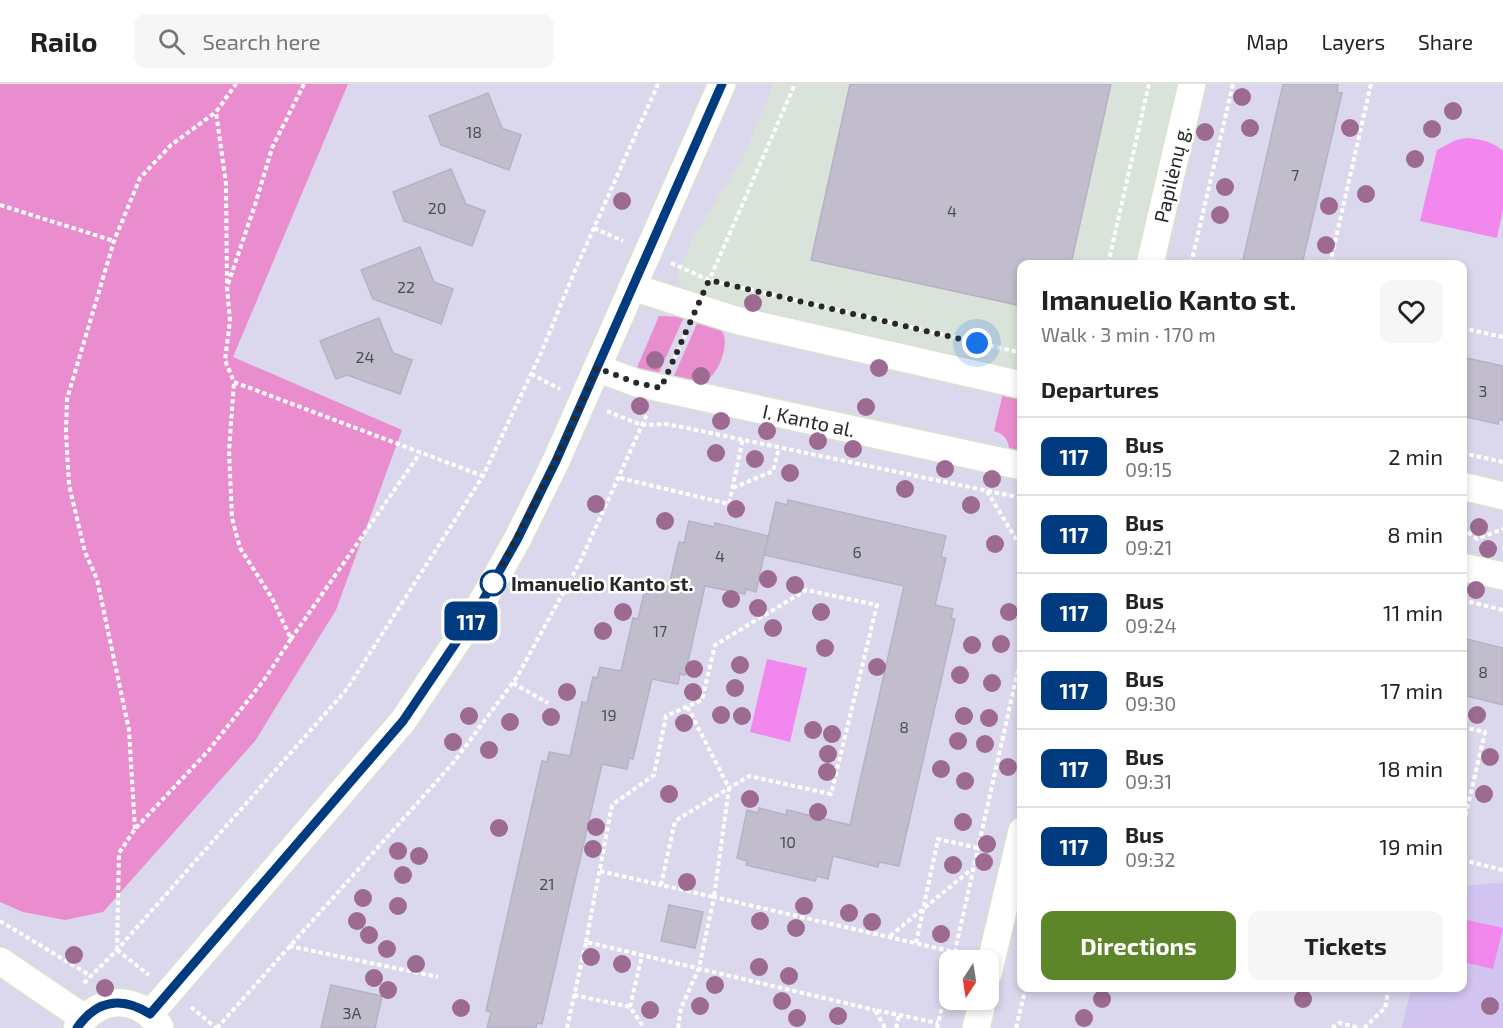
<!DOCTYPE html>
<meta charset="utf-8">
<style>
body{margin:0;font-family:"Exo 2",sans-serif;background:#f6f6f6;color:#222;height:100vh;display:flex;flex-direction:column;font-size:22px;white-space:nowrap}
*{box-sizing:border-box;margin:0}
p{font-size:20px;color:#767676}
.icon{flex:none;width:33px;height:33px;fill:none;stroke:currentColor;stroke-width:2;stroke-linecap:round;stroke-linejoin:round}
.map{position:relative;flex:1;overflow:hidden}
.details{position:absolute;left:1017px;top:176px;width:450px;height:732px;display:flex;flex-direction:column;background:#fff;border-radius:12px;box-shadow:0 3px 9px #0003}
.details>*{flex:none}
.badge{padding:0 12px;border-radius:9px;font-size:21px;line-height:39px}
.needle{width:39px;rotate:192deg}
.fabs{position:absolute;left:939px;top:866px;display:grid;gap:12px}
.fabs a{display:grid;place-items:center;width:60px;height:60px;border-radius:12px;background:#fff;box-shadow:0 3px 9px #0003;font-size:30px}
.you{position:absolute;width:30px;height:30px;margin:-15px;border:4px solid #fff;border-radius:50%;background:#1a73e8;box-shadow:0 0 0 9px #1a73e833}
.map>.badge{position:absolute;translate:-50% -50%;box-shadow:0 0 0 3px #fff}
h2{padding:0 24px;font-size:22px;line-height:54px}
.round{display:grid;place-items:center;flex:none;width:63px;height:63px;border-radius:12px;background:#f6f6f6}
.overview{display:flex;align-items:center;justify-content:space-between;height:102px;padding:0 24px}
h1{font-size:28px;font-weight:700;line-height:45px}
.cta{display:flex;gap:12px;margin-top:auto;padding:12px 24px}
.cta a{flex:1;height:69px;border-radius:12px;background:#5d8529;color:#fff;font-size:24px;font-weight:700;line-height:69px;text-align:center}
.cta a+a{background:#f6f6f6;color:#222}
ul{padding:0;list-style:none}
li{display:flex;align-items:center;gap:18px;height:78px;padding:0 24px;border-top:2px solid #e0e0e0}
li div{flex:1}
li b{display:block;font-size:22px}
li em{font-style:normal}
li .badge{min-width:66px;font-weight:700;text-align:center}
header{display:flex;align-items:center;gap:36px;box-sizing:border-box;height:84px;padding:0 30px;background:#fff;border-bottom:2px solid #e0e0e0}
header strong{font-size:28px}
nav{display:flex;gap:33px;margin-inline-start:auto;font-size:21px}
.search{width:420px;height:54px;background:#f6f6f6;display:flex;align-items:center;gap:15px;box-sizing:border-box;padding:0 21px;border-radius:12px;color:#767676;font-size:22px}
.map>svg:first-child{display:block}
.industrial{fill:#dae3d9}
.education{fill:#d1c4f0}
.green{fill:#e98dcf}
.pitch{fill:#f287ed}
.building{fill:#c1bdcd;stroke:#b7b1c7;stroke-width:1.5}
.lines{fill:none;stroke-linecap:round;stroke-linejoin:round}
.minor-casing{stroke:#d9e3cc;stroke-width:30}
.path{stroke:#fff;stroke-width:4;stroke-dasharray:4.5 3;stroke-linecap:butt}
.minor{stroke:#fff;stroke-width:27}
.tree{fill:#9d6b91}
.line-casing{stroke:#fff;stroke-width:14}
.line{stroke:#003b80;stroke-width:9}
.walk{stroke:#282828;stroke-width:6;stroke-dasharray:0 10.8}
.stop-dot{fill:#fff;stroke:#003b80;stroke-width:3}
.labels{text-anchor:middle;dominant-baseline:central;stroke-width:5;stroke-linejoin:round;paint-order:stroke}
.number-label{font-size:16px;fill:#4e4d51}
.street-label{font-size:20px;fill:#282828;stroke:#fff}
.stop-label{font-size:20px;font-weight:bold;fill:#282828;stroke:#fff;text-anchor:start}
</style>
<header>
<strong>Railo</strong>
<div class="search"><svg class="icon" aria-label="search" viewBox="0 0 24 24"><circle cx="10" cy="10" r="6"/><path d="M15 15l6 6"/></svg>Search here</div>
<nav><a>Map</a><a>Layers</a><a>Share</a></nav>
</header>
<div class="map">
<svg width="1503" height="944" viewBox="0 0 1503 944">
<rect width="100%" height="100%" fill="#dbd7ec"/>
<path class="industrial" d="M 774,0 L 1180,0 L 1139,180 L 1022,180 L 1021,285 L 712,215 L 687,206 L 679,199 L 678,190 L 693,154 L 744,71 Z"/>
<path class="education" d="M 1494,799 L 1503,800 L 1503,944 L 1402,944 L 1411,903 L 1462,903 L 1463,802 Z"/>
<g class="green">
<path d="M 0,0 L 348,0 L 233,273 L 402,346 L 336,526 L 255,657 L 103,828 L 65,836 L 23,828 L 0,818 Z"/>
<path d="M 659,232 L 684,233 L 658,291 L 636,286 Z"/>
<path d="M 699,235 C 708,238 718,239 723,249 C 729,261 719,290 706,296 C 697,300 683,295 673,294 Z"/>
<path d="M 1004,305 L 1021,309 L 1021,372 L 1009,369 C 1010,358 1005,350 994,347 Z"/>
</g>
<g class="pitch">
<path d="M 1467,54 C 1481,55 1493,58 1503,67 L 1503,126 L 1497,154 L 1420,137 L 1437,66 L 1456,56 Z"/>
<path d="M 767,575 L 807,584 L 790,658 L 750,648 Z"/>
<path d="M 1463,835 L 1503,844 L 1493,885 L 1463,878 Z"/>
</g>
<g class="building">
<path d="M 850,0 L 1111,0 L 1071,180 L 1022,180 L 1022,222 L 811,176 Z"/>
<path d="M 1283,0 L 1338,0 L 1337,8 L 1342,9 L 1302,180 L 1242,180 Z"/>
<path d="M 488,9 L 502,44 L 521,51 L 509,86 L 441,61 L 429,32 Z"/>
<path d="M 451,85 L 466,120 L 485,127 L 472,162 L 404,137 L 393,108 Z"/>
<path d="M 420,163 L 434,198 L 453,205 L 441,240 L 373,215 L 361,186 Z"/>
<path d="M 379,234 L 393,269 L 412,276 L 400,310 L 347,291 L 336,295 L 320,257 Z"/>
<path d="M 1462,273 L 1503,282 L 1503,336 L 1499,336 L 1498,340 L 1462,332 Z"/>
<path d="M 788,416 L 946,452 L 941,473 L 946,474 L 935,521 L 953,525 L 951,534 L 955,535 L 899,782 L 879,778 L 878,783 L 833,772 L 828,795 L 817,792 L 815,797 L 746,781 L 747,777 L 737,774 L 747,726 L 758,729 L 759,724 L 786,731 L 787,726 L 850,741 L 904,502 L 764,471 L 776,418 L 787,421 Z"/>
<path d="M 689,437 L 714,443 L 715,439 L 768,452 L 756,508 L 746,505 L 745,510 L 705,502 L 685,591 L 680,590 L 678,600 L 652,595 L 633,675 L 629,674 L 627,685 L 602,680 L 542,940 L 537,939 L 536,944 L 487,944 L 491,928 L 486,927 L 542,677 L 547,678 L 549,668 L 570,672 L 582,618 L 587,619 L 593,593 L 597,594 L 600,583 L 621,587 L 633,534 L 638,535 L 644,509 L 649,510 L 652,498 L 669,502 L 679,458 L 684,459 Z"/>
<path d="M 1462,554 L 1503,564 L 1503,621 L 1462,611 Z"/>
<path d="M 669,821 L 703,828 L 695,864 L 661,857 Z"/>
<path d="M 331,901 L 382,912 L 375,944 L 321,944 Z"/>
</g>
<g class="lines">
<g class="minor-casing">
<g id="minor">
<path d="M 1150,180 L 1192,0"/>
<path d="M 632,203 L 739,237 L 1022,301"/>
<path d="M 597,284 L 637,299 L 1022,382"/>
<path d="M 1462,402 L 1503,412"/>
<path d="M 1462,483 L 1503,492"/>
<path d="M 0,877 L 84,934"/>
<path d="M 988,890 L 1022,747"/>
<path d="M 150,930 L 403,637 L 474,532 L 517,456 L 556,377 L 722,0"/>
<path d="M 77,944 C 99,911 138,910 160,943"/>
<path d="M 976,944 L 983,915"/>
</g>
</g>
<g class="path">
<path d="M 304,0 L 272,64 L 255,121 L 227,203 L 230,237 L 225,276 L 234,298 L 483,392"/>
<path d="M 0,121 L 114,157"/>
<path d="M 594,144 L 623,157"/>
<path d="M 671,179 L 709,196 L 1022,269"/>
<path d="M 1108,180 L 1149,0"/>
<path d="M 1191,180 L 1233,0"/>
<path d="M 1330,180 L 1371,0"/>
<path d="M 227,199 L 226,100 L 216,28 L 236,0"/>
<path d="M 708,199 L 795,0"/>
<path d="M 1462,244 L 1503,253"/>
<path d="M 671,281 L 687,247"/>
<path d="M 531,290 L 560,305"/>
<path d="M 607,327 L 641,341 L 665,340 L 682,343 L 1022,414"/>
<path d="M 1462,369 L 1503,378"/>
<path d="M 620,394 L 729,420 L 743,354"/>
<path d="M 733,404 L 773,387 L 779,364"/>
<path d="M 987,407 L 1022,465"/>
<path d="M 1462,444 L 1477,455 L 1503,445"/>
<path d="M 1462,516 L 1503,526"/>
<path d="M 291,555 L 420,369"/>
<path d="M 513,599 L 548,619"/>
<path d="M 1462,643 L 1485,648 L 1462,747"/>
<path d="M 135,745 L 129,646 L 97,495 L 85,468 L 69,401 L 66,348 L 67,315 L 114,157 L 140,94 L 171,61 L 216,28"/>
<path d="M 1462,776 L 1503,786"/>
<path d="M 600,787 L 661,801"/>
<path d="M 0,837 L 91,892"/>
<path d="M 890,852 L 972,785"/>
<path d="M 586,858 L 612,721 L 654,691 L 666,632 L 702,616 L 715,561 L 806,506 L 877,521 L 831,710 L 749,692 L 675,737 L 661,801 L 714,813 L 729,704 L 687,622"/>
<path d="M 916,859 L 938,755 L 978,764"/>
<path d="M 289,862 L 438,893"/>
<path d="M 117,866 L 119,769 L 135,745 L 209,666 L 264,596 L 291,555 L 272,514 L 240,464 L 232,434 L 229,367 L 234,298"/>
<path d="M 117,866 L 149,891"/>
<path d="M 953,876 L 1022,568"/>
<path d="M 84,899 L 117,866 L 347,605 L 483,392 L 541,269 L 573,191 L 658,0"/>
<path d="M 574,911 L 630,923 L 644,944"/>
<path d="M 191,923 L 216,944"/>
<path d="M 630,923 L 642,871"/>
<path d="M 217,944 L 453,679 L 517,593 L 580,478 L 648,328"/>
<path d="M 567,944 L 586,858 L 875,926"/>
<path d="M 678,944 L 681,924 L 699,884 L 714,813 L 954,868"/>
<path d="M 885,944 L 875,926 L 938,939"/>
<path d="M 896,944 L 899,931"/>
<path d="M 937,944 L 950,889"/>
<path d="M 1016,944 L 1026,903"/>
<path d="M 1332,944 L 1339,939 L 1360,944"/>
<path d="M 1364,944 L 1385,924 L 1389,903"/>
</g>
<use href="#minor" class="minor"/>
</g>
<g class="tree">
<circle cx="1242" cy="13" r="9"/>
<circle cx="1453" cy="27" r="9"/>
<circle cx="1250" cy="44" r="9"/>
<circle cx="1350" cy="44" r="9"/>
<circle cx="1432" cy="45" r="9"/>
<circle cx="1205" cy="48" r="9"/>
<circle cx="1415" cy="75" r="9"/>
<circle cx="1225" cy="103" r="9"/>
<circle cx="1366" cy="110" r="9"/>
<circle cx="622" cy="117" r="9"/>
<circle cx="1329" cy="122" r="9"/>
<circle cx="1220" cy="131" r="9"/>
<circle cx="1326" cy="161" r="9"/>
<circle cx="753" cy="219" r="9"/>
<circle cx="655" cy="276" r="9"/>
<circle cx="879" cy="284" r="9"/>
<circle cx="701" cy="292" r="9"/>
<circle cx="640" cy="322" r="9"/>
<circle cx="866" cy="323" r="9"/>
<circle cx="721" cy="337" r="9"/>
<circle cx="767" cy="347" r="9"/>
<circle cx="818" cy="357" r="9"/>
<circle cx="853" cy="365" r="9"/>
<circle cx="716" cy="369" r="9"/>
<circle cx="755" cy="375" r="9"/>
<circle cx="945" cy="385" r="9"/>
<circle cx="790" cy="389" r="9"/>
<circle cx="992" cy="395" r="9"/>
<circle cx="905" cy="405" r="9"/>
<circle cx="596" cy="420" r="9"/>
<circle cx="971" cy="421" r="9"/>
<circle cx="736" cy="425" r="9"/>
<circle cx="665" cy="437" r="9"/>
<circle cx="1479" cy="443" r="9"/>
<circle cx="995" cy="460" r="9"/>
<circle cx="1488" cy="465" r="9"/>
<circle cx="768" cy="495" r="9"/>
<circle cx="795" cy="501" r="9"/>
<circle cx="1476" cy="506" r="9"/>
<circle cx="731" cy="515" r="9"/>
<circle cx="758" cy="524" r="9"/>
<circle cx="623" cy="528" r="9"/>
<circle cx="821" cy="528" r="9"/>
<circle cx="1009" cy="528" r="9"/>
<circle cx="773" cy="544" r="9"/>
<circle cx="603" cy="547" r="9"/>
<circle cx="1001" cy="560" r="9"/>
<circle cx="972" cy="561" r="9"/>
<circle cx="825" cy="564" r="9"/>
<circle cx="740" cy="581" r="9"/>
<circle cx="877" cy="583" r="9"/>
<circle cx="694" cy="585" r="9"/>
<circle cx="960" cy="591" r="9"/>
<circle cx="992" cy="599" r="9"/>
<circle cx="735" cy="604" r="9"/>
<circle cx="567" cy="608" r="9"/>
<circle cx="693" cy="608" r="9"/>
<circle cx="721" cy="631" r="9"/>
<circle cx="1477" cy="631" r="9"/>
<circle cx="469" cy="632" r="9"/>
<circle cx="742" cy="632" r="9"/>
<circle cx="964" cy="632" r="9"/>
<circle cx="551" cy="633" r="9"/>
<circle cx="989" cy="634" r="9"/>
<circle cx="510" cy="638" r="9"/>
<circle cx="684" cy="639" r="9"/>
<circle cx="813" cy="646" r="9"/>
<circle cx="832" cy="650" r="9"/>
<circle cx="958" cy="657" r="9"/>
<circle cx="453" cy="658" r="9"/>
<circle cx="985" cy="660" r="9"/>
<circle cx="489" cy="666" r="9"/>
<circle cx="828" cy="670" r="9"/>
<circle cx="1490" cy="673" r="9"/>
<circle cx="1008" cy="683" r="9"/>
<circle cx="941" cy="685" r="9"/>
<circle cx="827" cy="688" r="9"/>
<circle cx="965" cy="697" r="9"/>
<circle cx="669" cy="710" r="9"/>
<circle cx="1484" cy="710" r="9"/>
<circle cx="750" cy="715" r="9"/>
<circle cx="818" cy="728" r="9"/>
<circle cx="963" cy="738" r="9"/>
<circle cx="596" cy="743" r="9"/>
<circle cx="499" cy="744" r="9"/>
<circle cx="987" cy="760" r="9"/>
<circle cx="593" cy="765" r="9"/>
<circle cx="398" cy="767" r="9"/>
<circle cx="419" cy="772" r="9"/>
<circle cx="984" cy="778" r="9"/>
<circle cx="953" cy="781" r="9"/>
<circle cx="403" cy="791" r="9"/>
<circle cx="687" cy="798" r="9"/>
<circle cx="363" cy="814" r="9"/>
<circle cx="398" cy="822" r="9"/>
<circle cx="804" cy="822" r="9"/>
<circle cx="849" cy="829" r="9"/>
<circle cx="357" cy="837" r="9"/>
<circle cx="760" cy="837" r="9"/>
<circle cx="872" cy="838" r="9"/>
<circle cx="796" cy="844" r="9"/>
<circle cx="941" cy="850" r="9"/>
<circle cx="369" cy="851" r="9"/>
<circle cx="387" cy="865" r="9"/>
<circle cx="74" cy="871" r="9"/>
<circle cx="591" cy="873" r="9"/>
<circle cx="416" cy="880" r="9"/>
<circle cx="622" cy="880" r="9"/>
<circle cx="759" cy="883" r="9"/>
<circle cx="789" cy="892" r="9"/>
<circle cx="374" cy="894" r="9"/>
<circle cx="715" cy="901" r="9"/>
<circle cx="105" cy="904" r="9"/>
<circle cx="388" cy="906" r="9"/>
<circle cx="1102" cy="915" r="9"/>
<circle cx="1303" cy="915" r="9"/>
<circle cx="782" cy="917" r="9"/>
<circle cx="700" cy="922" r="9"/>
<circle cx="1490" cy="922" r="9"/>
<circle cx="461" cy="924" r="9"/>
<circle cx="650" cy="926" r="9"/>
<circle cx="838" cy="932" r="9"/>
<circle cx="797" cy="934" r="9"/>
<circle cx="1084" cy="934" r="9"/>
</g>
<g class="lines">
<g class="line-casing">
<path id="line" d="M 77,944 C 96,916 122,912 150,930 L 403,637 L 474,532 L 517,456 L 556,377 L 722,0"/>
</g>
<use href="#line" class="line"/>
<path class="walk" d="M 493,499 L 556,377 L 597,284 L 637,299 L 661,304 L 709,196 L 977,259"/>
</g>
<circle class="stop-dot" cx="493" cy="499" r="12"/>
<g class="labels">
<g class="number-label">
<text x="474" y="47">18</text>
<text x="1295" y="90">7</text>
<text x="437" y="123">20</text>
<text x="952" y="126">4</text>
<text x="406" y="202">22</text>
<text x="365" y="272">24</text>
<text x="1483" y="306">3</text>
<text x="857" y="467">6</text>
<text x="720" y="471">4</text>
<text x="660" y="546">17</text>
<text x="1483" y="587">8</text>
<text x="609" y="630">19</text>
<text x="904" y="642">8</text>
<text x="788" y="757">10</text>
<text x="547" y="799">21</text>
<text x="352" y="928">3A</text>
</g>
<g class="street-label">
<text transform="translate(1171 90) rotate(-77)">Papilėnų g.</text>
<text transform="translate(809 336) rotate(12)">I. Kanto al.</text>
</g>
<g class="stop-label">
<text x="511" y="499">Imanuelio Kanto st.</text>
</g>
</g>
</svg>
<div class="fabs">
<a><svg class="needle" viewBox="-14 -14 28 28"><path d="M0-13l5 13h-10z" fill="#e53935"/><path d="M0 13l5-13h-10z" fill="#767676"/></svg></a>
</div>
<div class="you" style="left:977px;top:259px"></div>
<b class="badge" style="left:471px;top:537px;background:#003b80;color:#fff">117</b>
<section class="details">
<div class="overview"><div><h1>Imanuelio Kanto st.</h1><p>Walk · 3 min · 170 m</p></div><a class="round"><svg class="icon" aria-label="heart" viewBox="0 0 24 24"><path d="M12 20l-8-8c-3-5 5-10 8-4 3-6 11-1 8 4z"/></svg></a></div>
<h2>Departures</h2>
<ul>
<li><span class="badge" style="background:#003b80;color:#fff">117</span><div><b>Bus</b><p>09:15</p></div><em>2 min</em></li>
<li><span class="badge" style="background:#003b80;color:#fff">117</span><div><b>Bus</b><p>09:21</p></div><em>8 min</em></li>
<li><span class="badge" style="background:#003b80;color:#fff">117</span><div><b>Bus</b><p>09:24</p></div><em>11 min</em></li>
<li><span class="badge" style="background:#003b80;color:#fff">117</span><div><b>Bus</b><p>09:30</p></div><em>17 min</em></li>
<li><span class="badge" style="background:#003b80;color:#fff">117</span><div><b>Bus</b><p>09:31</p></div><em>18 min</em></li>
<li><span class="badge" style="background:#003b80;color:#fff">117</span><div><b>Bus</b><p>09:32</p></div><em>19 min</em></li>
</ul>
<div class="cta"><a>Directions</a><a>Tickets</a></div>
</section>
</div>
